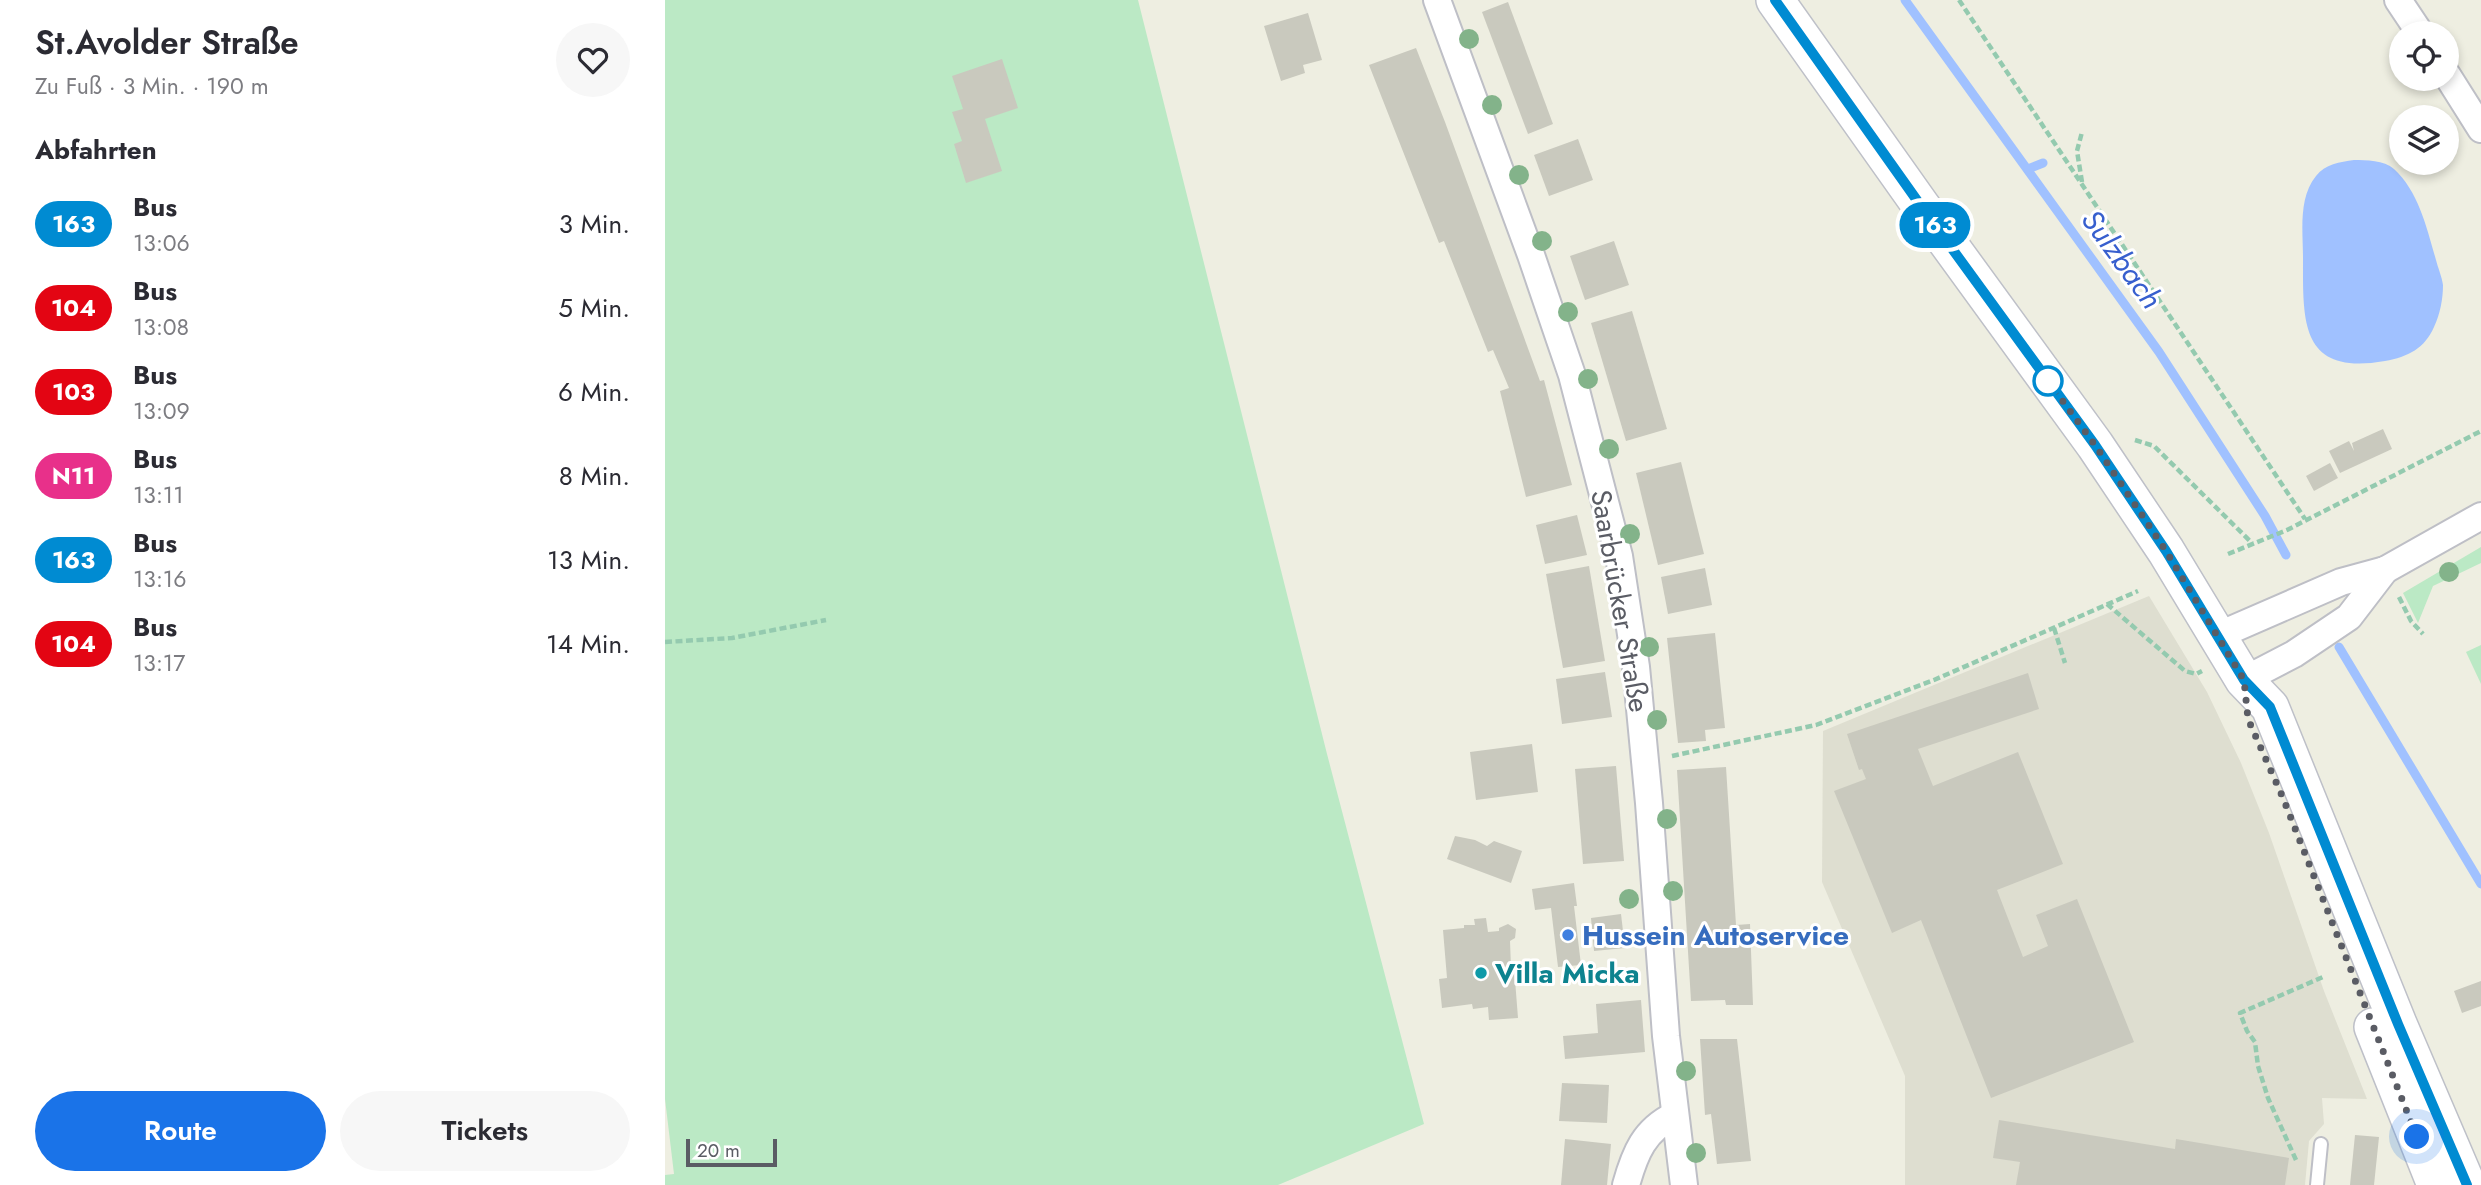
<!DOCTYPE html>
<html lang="de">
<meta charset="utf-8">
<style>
body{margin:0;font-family:Jost,sans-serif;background:#f7f7f7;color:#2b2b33;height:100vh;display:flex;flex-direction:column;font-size:26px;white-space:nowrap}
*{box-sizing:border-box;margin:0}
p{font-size:23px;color:#7c7c81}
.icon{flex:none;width:38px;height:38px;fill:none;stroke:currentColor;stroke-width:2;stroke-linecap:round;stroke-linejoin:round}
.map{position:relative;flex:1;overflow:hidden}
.sheet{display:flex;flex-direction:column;background:#fff;width:665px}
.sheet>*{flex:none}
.badge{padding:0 14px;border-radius:23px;font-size:24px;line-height:46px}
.controls{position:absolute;left:1724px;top:21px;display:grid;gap:14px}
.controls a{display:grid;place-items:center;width:70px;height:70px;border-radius:50%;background:#fff;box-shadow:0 4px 10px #0003;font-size:35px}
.scale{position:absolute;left:21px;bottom:18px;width:91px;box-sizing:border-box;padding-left:7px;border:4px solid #5a5c64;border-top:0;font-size:19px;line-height:24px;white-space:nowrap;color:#5a5c64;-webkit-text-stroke:5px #fff;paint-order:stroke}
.you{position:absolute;width:35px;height:35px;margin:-18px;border:5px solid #fff;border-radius:50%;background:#1a73e8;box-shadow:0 0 0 10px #1a73e833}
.map>.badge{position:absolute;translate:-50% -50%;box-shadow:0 0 0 4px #fff}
h2{padding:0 35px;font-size:26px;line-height:63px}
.round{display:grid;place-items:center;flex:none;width:74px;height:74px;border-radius:37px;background:#f7f7f7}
.headline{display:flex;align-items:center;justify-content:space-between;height:119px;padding:0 35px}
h1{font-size:33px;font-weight:600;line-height:52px}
.cta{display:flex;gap:14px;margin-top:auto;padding:14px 35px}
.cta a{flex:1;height:80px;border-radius:42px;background:#1a73e8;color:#fff;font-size:28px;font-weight:600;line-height:80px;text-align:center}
.cta a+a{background:#f7f7f7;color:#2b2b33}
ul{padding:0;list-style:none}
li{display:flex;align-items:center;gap:21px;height:84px;padding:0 35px}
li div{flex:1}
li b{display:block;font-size:26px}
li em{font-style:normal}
li .badge{min-width:77px;font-weight:700;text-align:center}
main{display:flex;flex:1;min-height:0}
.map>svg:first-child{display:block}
.education{fill:#deded0}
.green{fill:#bbe9c5}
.water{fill:#a0c1ff}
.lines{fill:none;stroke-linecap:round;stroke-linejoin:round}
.stream{stroke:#a0c1ff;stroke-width:9}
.building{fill:#c9c9be}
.service-casing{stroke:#bebfc6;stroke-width:16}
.minor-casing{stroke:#bebfc6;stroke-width:30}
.secondary-casing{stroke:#bec0c8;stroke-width:40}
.path{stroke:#94caaf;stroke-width:4.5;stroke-dasharray:7 3.5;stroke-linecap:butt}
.service{stroke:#fff;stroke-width:12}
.minor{stroke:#fff;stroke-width:26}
.secondary{stroke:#fff;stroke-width:37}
.tree{fill:#83b38a}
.line-casing{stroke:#fff;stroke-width:16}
.line{stroke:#008bd2;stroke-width:10}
.walk{stroke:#5a5c64;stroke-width:7;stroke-dasharray:0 12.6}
.stop-dot{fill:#fff;stroke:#008bd2;stroke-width:3.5}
.shop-dot{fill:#3f7fe0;stroke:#fff;stroke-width:2.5}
.culture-dot{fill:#0f9aa8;stroke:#fff;stroke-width:2.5}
.labels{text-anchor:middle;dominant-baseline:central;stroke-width:6;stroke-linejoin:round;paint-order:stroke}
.street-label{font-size:28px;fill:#5a5c64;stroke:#fff}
.shop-label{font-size:28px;font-weight:bold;fill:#366cbe;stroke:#fff;text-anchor:start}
.culture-label{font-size:28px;font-weight:bold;fill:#0d838f;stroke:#fff;text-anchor:start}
.water-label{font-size:30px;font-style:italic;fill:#375fce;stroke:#fff}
</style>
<main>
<section class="sheet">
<div class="headline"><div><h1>St.Avolder Straße</h1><p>Zu Fuß · 3 Min. · 190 m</p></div><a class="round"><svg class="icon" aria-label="heart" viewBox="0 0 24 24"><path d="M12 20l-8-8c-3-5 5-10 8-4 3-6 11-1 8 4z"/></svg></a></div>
<h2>Abfahrten</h2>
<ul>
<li><span class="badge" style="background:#008bd2;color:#fff">163</span><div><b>Bus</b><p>13:06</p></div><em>3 Min.</em></li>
<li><span class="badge" style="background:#e30513;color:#fff">104</span><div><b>Bus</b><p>13:08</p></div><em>5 Min.</em></li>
<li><span class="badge" style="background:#e30513;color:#fff">103</span><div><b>Bus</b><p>13:09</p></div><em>6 Min.</em></li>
<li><span class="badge" style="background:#e8308a;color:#fff">N11</span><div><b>Bus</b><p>13:11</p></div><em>8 Min.</em></li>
<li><span class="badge" style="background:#008bd2;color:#fff">163</span><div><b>Bus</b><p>13:16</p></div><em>13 Min.</em></li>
<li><span class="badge" style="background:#e30513;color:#fff">104</span><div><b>Bus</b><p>13:17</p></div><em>14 Min.</em></li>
</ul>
<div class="cta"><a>Route</a><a>Tickets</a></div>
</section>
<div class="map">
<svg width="1816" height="1185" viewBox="0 0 1816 1185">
<rect width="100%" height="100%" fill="#eeeee1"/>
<path class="education" d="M 1484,596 L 1542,692 L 1576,763 L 1604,833 L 1659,991 L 1702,1099 L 1657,1098 L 1659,1124 L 1644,1141 L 1640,1185 L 1240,1185 L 1240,1076 L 1157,882 L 1158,731 Z"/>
<g class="green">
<path d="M 0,0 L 473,0 L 662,754 L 759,1124 L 613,1185 L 0,1185 L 0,1175 L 9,1174 L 0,1099 Z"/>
<path d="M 1816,547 L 1816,563 L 1768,586 L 1753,623 L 1738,593 Z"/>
<path d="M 1816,645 L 1816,684 L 1801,652 Z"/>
</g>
<path class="water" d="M 1689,160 C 1701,160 1719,160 1729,169 C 1754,192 1762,229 1771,260 C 1773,268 1777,277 1778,285 C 1778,299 1775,314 1769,327 C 1760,348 1743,357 1720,361 C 1635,376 1638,322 1638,258 C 1638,232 1633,198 1651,176 C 1660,164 1675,162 1689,160 Z"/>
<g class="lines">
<g class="stream">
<path d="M 1240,0 L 1494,352 L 1600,516 L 1621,555"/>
<path d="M 1363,169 L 1378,163"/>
<path d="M 1674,647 L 1816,884"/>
</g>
</g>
<g class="building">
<path d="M 843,2 L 888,124 L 863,134 L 817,12 Z"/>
<path d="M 643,13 L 657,60 L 638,65 L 640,73 L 616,81 L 599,26 Z"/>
<path d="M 751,48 L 780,122 L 875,381 L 879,380 L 907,485 L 861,497 L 835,391 L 844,388 L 828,350 L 823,352 L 779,241 L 774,243 L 704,65 Z"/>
<path d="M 337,59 L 353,108 L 320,119 L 337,171 L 301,183 L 289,144 L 297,141 L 287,112 L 298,109 L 287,76 Z"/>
<path d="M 913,139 L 928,180 L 884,196 L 869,155 Z"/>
<path d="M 949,241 L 964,285 L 920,300 L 905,256 Z"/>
<path d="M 967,311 L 1002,429 L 961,441 L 926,323 Z"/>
<path d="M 1718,429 L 1727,449 L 1675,473 L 1664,451 L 1684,441 L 1689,451 L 1687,443 Z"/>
<path d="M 1016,462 L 1039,554 L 993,565 L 971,473 Z"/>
<path d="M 1665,463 L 1673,478 L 1649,491 L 1641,476 Z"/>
<path d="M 912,515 L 922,555 L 880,564 L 871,525 Z"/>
<path d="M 924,566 L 940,661 L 898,668 L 881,574 Z"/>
<path d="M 1040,568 L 1047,605 L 1003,614 L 996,577 Z"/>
<path d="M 1050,633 L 1060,728 L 1040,730 L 1041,741 L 1013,743 L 1002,638 Z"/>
<path d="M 940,672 L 947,717 L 897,724 L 891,679 Z"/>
<path d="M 1363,673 L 1374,709 L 1253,749 L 1268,786 L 1353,752 L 1398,864 L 1332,890 L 1358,957 L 1383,946 L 1371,915 L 1412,899 L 1469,1042 L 1326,1098 L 1256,920 L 1227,933 L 1169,791 L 1201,779 L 1197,769 L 1194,770 L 1182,734 Z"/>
<path d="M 867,744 L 873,792 L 811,800 L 805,752 Z"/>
<path d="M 951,766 L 959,861 L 918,864 L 910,769 Z"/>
<path d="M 1061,767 L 1071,925 L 1085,924 L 1088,1005 L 1061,1005 L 1060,1000 L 1026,1001 L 1012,770 Z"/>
<path d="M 790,836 L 810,840 L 822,846 L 829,841 L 857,851 L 846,883 L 782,859 Z"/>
<path d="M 909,883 L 912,906 L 909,906 L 916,965 L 893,967 L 886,908 L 870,910 L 867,889 Z"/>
<path d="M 956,914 L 960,948 L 929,951 L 926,918 Z"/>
<path d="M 821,918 L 823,932 L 834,931 L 834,928 L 843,924 L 851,929 L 850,938 L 845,941 L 846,968 L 849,967 L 853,1018 L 824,1020 L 823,1007 L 808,1009 L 807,1004 L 777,1008 L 774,979 L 782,978 L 778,930 L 799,928 L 799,925 L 810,925 L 809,919 Z"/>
<path d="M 1816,981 L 1816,1006 L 1797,1013 L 1789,991 Z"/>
<path d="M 976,1000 L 980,1052 L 900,1059 L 898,1036 L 933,1033 L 931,1004 Z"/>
<path d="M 1035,1039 L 1072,1039 L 1086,1161 L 1052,1164 L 1046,1114 L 1040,1115 Z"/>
<path d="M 897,1083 L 944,1085 L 942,1123 L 894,1121 Z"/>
<path d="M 1334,1120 L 1510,1149 L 1511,1139 L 1624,1158 L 1620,1185 L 1351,1185 L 1355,1162 L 1328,1158 Z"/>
<path d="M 1690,1135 L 1714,1137 L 1709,1185 L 1685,1185 Z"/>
<path d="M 900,1139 L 946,1144 L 942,1185 L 896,1185 Z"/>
</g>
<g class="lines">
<g class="service-casing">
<path id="service" d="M 1652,1185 L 1656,1144"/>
</g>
<g class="minor-casing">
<g id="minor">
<path d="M 772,0 L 866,255 L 907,375 L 954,556 L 971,667 L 984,803 L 1001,1036 L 1019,1185"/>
<path d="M 1733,0 L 1755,33"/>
<path d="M 1782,75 L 1816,129"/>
<path d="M 1552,636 L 1676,582 L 1720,570 L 1816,516"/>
<path d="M 1579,680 L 1629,654 L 1684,617 L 1720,570"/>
<path d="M 961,1185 C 970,1153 979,1130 1010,1115"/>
</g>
</g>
<g class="secondary-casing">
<g id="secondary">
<path d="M 1110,0 L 1256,206 L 1430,445 L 1501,551 L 1579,680 L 1605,707 L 1733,1024 L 1802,1185"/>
<path d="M 1708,1027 L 1771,1185"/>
</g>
</g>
<g class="path">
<path d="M 1294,0 L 1640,519"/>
<path d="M 1417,182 L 1412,151 L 1417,132"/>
<path d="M 1470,440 L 1489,446 L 1587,543"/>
<path d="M 1563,554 L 1622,530 L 1816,431"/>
<path d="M 1734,597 L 1746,621 L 1758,634"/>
<path d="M 1442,604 L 1520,671 L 1531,674 L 1537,671"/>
<path d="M 1389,628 L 1400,663"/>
<path d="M 0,642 L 67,638 L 161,620"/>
<path d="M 1007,756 L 1151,725 L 1269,680 L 1473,591"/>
<path d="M 1631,1160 L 1603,1098 L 1593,1066 L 1590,1042 L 1582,1031 L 1575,1013 L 1658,977"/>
</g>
<use href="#service" class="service"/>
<use href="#minor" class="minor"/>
<use href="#secondary" class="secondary"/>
</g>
<g class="tree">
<circle cx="804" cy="39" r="10"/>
<circle cx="827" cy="105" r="10"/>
<circle cx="854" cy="175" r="10"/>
<circle cx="877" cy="241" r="10"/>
<circle cx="903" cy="312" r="10"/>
<circle cx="923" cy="379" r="10"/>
<circle cx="944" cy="449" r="10"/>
<circle cx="965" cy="534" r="10"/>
<circle cx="1784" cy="572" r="10"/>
<circle cx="984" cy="647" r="10"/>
<circle cx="992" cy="720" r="10"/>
<circle cx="1002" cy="819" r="10"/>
<circle cx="1008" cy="891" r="10"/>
<circle cx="964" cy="899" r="10"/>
<circle cx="1021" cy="1071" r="10"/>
<circle cx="1031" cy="1153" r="10"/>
</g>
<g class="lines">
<g class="line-casing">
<path id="line" d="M 1110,0 L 1256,206 L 1430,445 L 1501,551 L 1579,680 L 1605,707 L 1733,1024 L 1802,1185"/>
</g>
<use href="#line" class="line"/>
<path class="walk" d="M 1383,381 L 1430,445 L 1501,551 L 1579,680 L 1583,719 L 1618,798 L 1752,1137"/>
</g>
<circle class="stop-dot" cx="1383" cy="381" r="14"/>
<circle class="shop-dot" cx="903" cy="935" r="7"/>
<circle class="culture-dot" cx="816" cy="973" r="7"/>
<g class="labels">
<g class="street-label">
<text transform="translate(955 601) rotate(80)">Saarbrücker Straße</text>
</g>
<g class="shop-label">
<text x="917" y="935">Hussein Autoservice</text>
</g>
<g class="culture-label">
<text x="830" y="973">Villa Micka</text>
</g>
<g class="water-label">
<text transform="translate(1457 259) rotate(54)">Sulzbach</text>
</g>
</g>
</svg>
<div class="controls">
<a><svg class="icon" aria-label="locate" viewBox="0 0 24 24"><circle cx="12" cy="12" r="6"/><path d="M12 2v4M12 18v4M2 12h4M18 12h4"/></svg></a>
<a><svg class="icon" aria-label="layers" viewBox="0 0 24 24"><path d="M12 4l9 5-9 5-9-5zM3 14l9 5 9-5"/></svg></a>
</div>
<div class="scale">20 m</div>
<div class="you" style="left:1752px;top:1137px"></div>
<b class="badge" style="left:1270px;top:225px;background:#008bd2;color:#fff">163</b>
</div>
</main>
